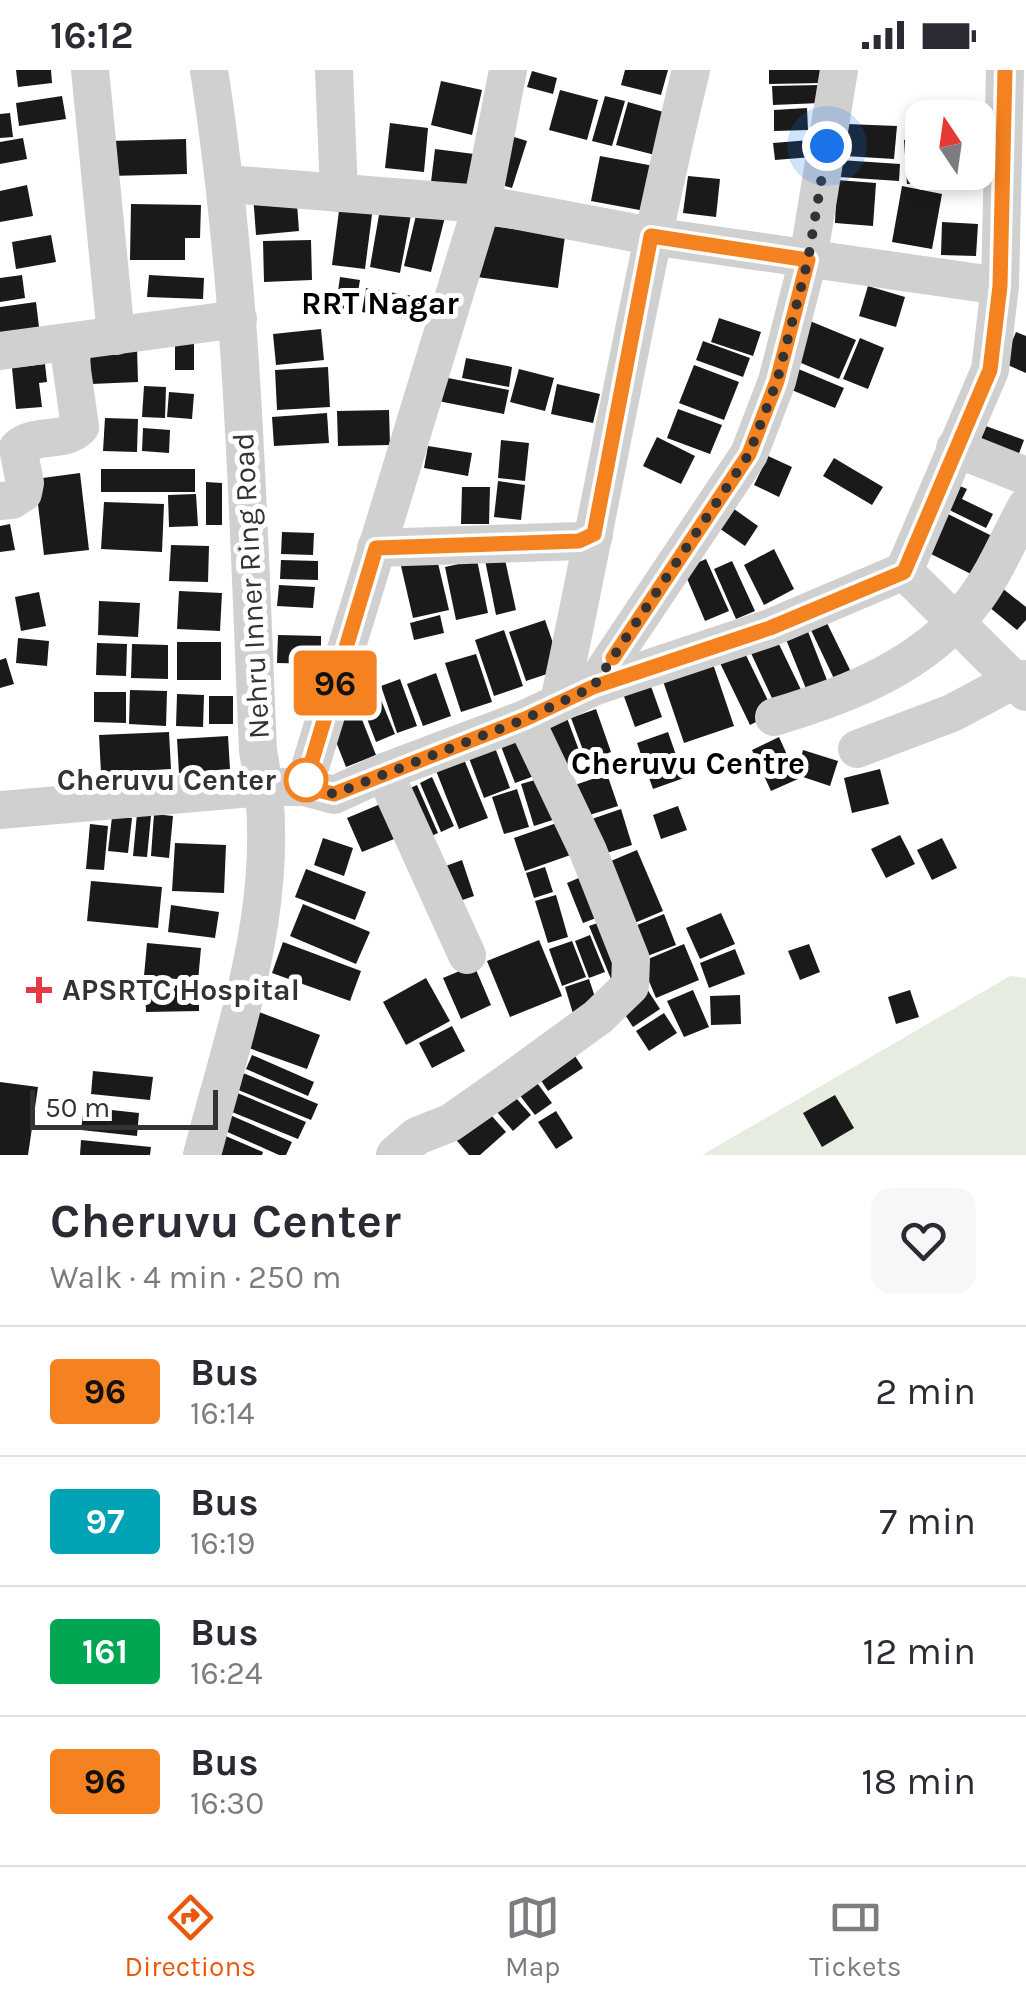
<!DOCTYPE html>
<meta charset="utf-8">
<style>
body{margin:0;font-family:Karla,sans-serif;background:#f7f7f7;color:#2b2b33;height:100vh;display:flex;flex-direction:column;font-size:38px;white-space:nowrap}
*{box-sizing:border-box;margin:0}
p{font-size:32px;color:#7c7c81}
.icon{flex:none;width:55px;height:55px;fill:none;stroke:currentColor;stroke-width:2;stroke-linecap:round;stroke-linejoin:round}
.map{position:relative;height:1085px;overflow:hidden}
.side{display:flex;flex-direction:column;background:#fff;flex:1}
.side>*{flex:none}
.badge{padding:0 20px;border-radius:8px;font-size:35px;line-height:65px}
.needle{width:65px;rotate:347deg}
.controls{position:absolute;left:905px;top:30px;display:grid;gap:20px}
.controls a{display:grid;place-items:center;width:90px;height:90px;border-radius:20px;background:#fff;box-shadow:0 5px 15px #0003;font-size:50px}
.scale{position:absolute;left:30px;bottom:25px;width:188px;box-sizing:border-box;padding-left:10px;border:5px solid #333;border-top:0;font-size:28px;line-height:35px;white-space:nowrap;color:#333;-webkit-text-stroke:8px #fff;paint-order:stroke}
.you{position:absolute;width:50px;height:50px;margin:-25px;border:8px solid #fff;border-radius:50%;background:#1a73e8;box-shadow:0 0 0 15px #1a73e833}
.map>.badge{position:absolute;translate:-50% -50%;box-shadow:0 0 0 5px #fff}
.round{display:grid;place-items:center;flex:none;width:105px;height:105px;border-radius:20px;background:#f7f7f7}
.head{display:flex;align-items:center;justify-content:space-between;height:170px;padding:0 50px}
h1{font-size:48px;font-weight:700;line-height:75px}
ul{padding:0;list-style:none}
li{display:flex;align-items:center;gap:30px;height:130px;padding:0 50px;border-top:2px solid #e1e1e2}
li div{flex:1}
li b{display:block;font-size:38px}
li em{font-style:normal}
li .badge{min-width:110px;font-weight:700;text-align:center}
.status{display:flex;justify-content:space-between;align-items:center;height:70px;padding:0 50px;background:#fff;direction:ltr}
.status svg{height:28px;fill:currentColor}
.menu{display:flex;justify-content:space-around;align-items:center;height:140px;border-top:2px solid #e1e1e2;background:#fff;font-size:28px;color:#7c7c81}
.menu a{display:grid;justify-items:center;gap:5px}
.menu .current{color:#ea580c}
.map>svg:first-child{display:block}
.green{fill:#e6ecdf}
.building{fill:#1a1a1a}
.lines{fill:none;stroke-linecap:round;stroke-linejoin:round}
.minor{stroke:#d0d0d0;stroke-width:38}
.line-casing{stroke:#fff;stroke-width:22}
.line{stroke:#f58220;stroke-width:15}
.walk{stroke:#333;stroke-width:10;stroke-dasharray:0 18}
.stop-dot{fill:#fff;stroke:#f58220;stroke-width:5}
.poi-dot{fill:#e63946;stroke:#fff;stroke-width:4}
.labels{text-anchor:middle;dominant-baseline:central;stroke-width:10;stroke-linejoin:round;paint-order:stroke}
.street-label{font-size:30px;fill:#333;stroke:#fff}
.stop-label{font-size:30px;font-weight:bold;fill:#333;stroke:#fff;text-anchor:end}
.poi-label{font-size:30px;font-weight:bold;fill:#333;stroke:#fff;text-anchor:start}
.neighbourhood-label{font-size:32px;font-weight:bold;fill:#000;stroke:#fff}
</style>
<div class="status"><b>16:12</b><svg viewBox="0 0 49 12"><path d="M0 12V9h3v3zM5 12V6h3v6zM10 12V3h3v9zM15 12V0h3v12zM26 1h20v11H26zM47 4h2v5h-2z"/></svg></div>
<div class="map">
<svg width="1026" height="1085" viewBox="0 0 1026 1085">
<rect width="100%" height="100%" fill="#fff"/>
<path class="green" d="M 1010,906 L 1026,908 L 1026,1085 L 702,1085 Z"/>
<g class="building">
<path d="M 16,0 L 51,0 L 52,13 L 18,17 Z"/>
<path d="M 625,0 L 668,0 L 661,25 L 621,15 Z"/>
<path d="M 769,0 L 823,0 L 823,13 L 769,14 Z"/>
<path d="M 532,1 L 557,8 L 553,24 L 527,17 Z"/>
<path d="M 441,11 L 482,20 L 472,65 L 431,55 Z"/>
<path d="M 819,15 L 820,33 L 773,35 L 772,16 Z"/>
<path d="M 560,20 L 598,30 L 587,70 L 549,60 Z"/>
<path d="M 62,26 L 66,49 L 19,56 L 16,33 Z"/>
<path d="M 605,26 L 625,31 L 612,76 L 592,71 Z"/>
<path d="M 628,32 L 667,43 L 655,85 L 616,75 Z"/>
<path d="M 807,38 L 808,60 L 774,61 L 774,40 Z"/>
<path d="M 10,43 L 13,67 L 0,68 L 0,44 Z"/>
<path d="M 390,53 L 428,58 L 424,102 L 385,98 Z"/>
<path d="M 847,54 L 897,56 L 894,89 L 845,86 Z"/>
<path d="M 511,66 L 527,71 L 512,118 L 496,113 Z"/>
<path d="M 23,68 L 27,89 L 0,94 L 0,72 Z"/>
<path d="M 922,68 L 922,102 L 978,102 L 978,87 L 980,87 L 982,108 L 907,114 L 904,70 Z"/>
<path d="M 186,69 L 187,104 L 110,106 L 109,71 Z"/>
<path d="M 810,70 L 812,87 L 775,90 L 773,73 Z"/>
<path d="M 435,79 L 474,84 L 470,116 L 431,112 Z"/>
<path d="M 600,86 L 654,96 L 645,141 L 591,131 Z"/>
<path d="M 840,90 L 900,94 L 899,111 L 839,107 Z"/>
<path d="M 688,106 L 720,109 L 716,147 L 683,143 Z"/>
<path d="M 837,110 L 876,113 L 873,156 L 835,153 Z"/>
<path d="M 27,115 L 33,146 L 0,152 L 0,121 Z"/>
<path d="M 902,116 L 942,124 L 932,179 L 892,172 Z"/>
<path d="M 296,120 L 299,161 L 256,165 L 253,124 Z"/>
<path d="M 340,133 L 373,137 L 365,199 L 332,195 Z"/>
<path d="M 131,134 L 201,135 L 200,168 L 185,168 L 185,190 L 130,190 Z"/>
<path d="M 380,139 L 411,145 L 400,203 L 370,197 Z"/>
<path d="M 417,141 L 445,147 L 431,202 L 404,196 Z"/>
<path d="M 942,152 L 978,154 L 976,186 L 941,185 Z"/>
<path d="M 484,155 L 565,166 L 558,218 L 477,207 Z"/>
<path d="M 51,165 L 56,192 L 16,199 L 12,172 Z"/>
<path d="M 311,170 L 312,210 L 264,212 L 263,171 Z"/>
<path d="M 22,205 L 25,228 L 0,232 L 0,208 Z"/>
<path d="M 149,205 L 204,208 L 203,229 L 147,227 Z"/>
<path d="M 340,207 L 360,210 L 354,245 L 335,243 Z"/>
<path d="M 868,216 L 905,227 L 896,257 L 859,246 Z"/>
<path d="M 366,218 L 425,228 L 421,252 L 362,242 Z"/>
<path d="M 36,232 L 39,257 L 0,263 L 0,237 Z"/>
<path d="M 719,248 L 761,262 L 753,286 L 711,272 Z"/>
<path d="M 810,251 L 856,270 L 839,309 L 794,290 Z"/>
<path d="M 321,259 L 324,290 L 276,295 L 273,264 Z"/>
<path d="M 1016,262 L 1026,266 L 1026,303 L 1003,293 Z"/>
<path d="M 860,268 L 884,278 L 868,319 L 843,309 Z"/>
<path d="M 703,271 L 750,288 L 743,307 L 696,290 Z"/>
<rect x="175" y="272" width="19" height="28"/>
<path d="M 137,277 L 138,312 L 91,314 L 90,279 Z"/>
<path d="M 466,288 L 512,297 L 509,317 L 462,308 Z"/>
<path d="M 45,294 L 47,312 L 39,313 L 42,337 L 16,339 L 12,298 Z"/>
<path d="M 694,295 L 739,312 L 724,350 L 679,333 Z"/>
<path d="M 328,297 L 330,337 L 277,340 L 275,300 Z"/>
<path d="M 796,298 L 844,318 L 835,338 L 787,318 Z"/>
<path d="M 519,299 L 554,308 L 545,341 L 510,332 Z"/>
<path d="M 443,307 L 509,320 L 504,344 L 438,331 Z"/>
<path d="M 557,314 L 600,324 L 593,353 L 551,344 Z"/>
<path d="M 144,316 L 166,317 L 165,348 L 142,347 Z"/>
<path d="M 169,322 L 194,324 L 192,349 L 167,347 Z"/>
<path d="M 678,339 L 722,355 L 710,384 L 667,368 Z"/>
<path d="M 389,340 L 390,375 L 338,376 L 337,341 Z"/>
<path d="M 327,343 L 329,373 L 274,376 L 272,347 Z"/>
<path d="M 105,348 L 138,349 L 137,382 L 103,381 Z"/>
<path d="M 983,355 L 1024,370 L 1014,397 L 973,381 Z"/>
<path d="M 143,358 L 170,360 L 169,383 L 142,381 Z"/>
<path d="M 657,367 L 695,386 L 681,414 L 643,396 Z"/>
<path d="M 501,370 L 529,373 L 525,411 L 498,408 Z"/>
<path d="M 428,376 L 472,383 L 468,406 L 424,398 Z"/>
<path d="M 768,386 L 792,397 L 779,427 L 754,415 Z"/>
<path d="M 834,388 L 883,417 L 872,435 L 823,406 Z"/>
<rect x="101" y="399" width="94" height="23"/>
<path d="M 80,403 L 89,480 L 44,485 L 35,409 Z"/>
<path d="M 498,411 L 525,415 L 521,450 L 494,447 Z"/>
<path d="M 948,411 L 967,419 L 962,429 L 993,444 L 986,458 L 937,434 Z"/>
<path d="M 206,412 L 222,413 L 222,455 L 206,455 Z"/>
<path d="M 462,417 L 490,417 L 489,454 L 461,454 Z"/>
<path d="M 196,424 L 198,456 L 169,457 L 168,425 Z"/>
<path d="M 104,432 L 164,434 L 162,482 L 101,479 Z"/>
<path d="M 727,434 L 758,456 L 745,476 L 713,454 Z"/>
<path d="M 942,441 L 994,467 L 975,506 L 923,480 Z"/>
<path d="M 10,454 L 15,480 L 0,482 L 0,456 Z"/>
<path d="M 282,462 L 314,463 L 313,485 L 281,484 Z"/>
<path d="M 171,475 L 209,476 L 208,512 L 169,511 Z"/>
<path d="M 502,476 L 516,540 L 496,545 L 483,480 Z"/>
<path d="M 774,479 L 794,519 L 764,535 L 744,495 Z"/>
<path d="M 437,489 L 449,540 L 413,548 L 401,496 Z"/>
<path d="M 706,489 L 729,541 L 705,551 L 683,499 Z"/>
<path d="M 281,490 L 318,491 L 318,510 L 280,509 Z"/>
<path d="M 477,490 L 488,543 L 456,550 L 445,497 Z"/>
<path d="M 732,491 L 755,541 L 736,549 L 714,499 Z"/>
<path d="M 997,514 L 1026,537 L 1026,550 L 1017,560 L 983,532 Z"/>
<path d="M 279,515 L 315,517 L 313,538 L 277,536 Z"/>
<path d="M 179,521 L 222,523 L 220,561 L 177,559 Z"/>
<path d="M 39,522 L 46,556 L 21,561 L 15,527 Z"/>
<path d="M 99,531 L 140,533 L 138,567 L 98,565 Z"/>
<path d="M 440,545 L 444,563 L 414,570 L 410,553 Z"/>
<path d="M 545,550 L 562,599 L 526,611 L 509,562 Z"/>
<path d="M 826,551 L 854,608 L 837,615 L 810,558 Z"/>
<path d="M 807,559 L 832,623 L 811,631 L 785,567 Z"/>
<path d="M 504,560 L 523,616 L 494,626 L 475,570 Z"/>
<path d="M 278,565 L 321,566 L 321,594 L 277,593 Z"/>
<path d="M 18,568 L 49,571 L 47,596 L 16,593 Z"/>
<path d="M 776,568 L 805,628 L 778,641 L 750,581 Z"/>
<rect x="177" y="572" width="44" height="38"/>
<path d="M 97,573 L 127,574 L 126,606 L 96,605 Z"/>
<path d="M 132,574 L 168,575 L 168,609 L 131,608 Z"/>
<path d="M 743,579 L 774,643 L 750,655 L 719,591 Z"/>
<path d="M 476,584 L 492,632 L 461,642 L 445,593 Z"/>
<path d="M 6,588 L 14,614 L 0,618 L 0,590 Z"/>
<path d="M 712,591 L 734,656 L 684,673 L 662,608 Z"/>
<path d="M 436,603 L 451,646 L 423,656 L 407,614 Z"/>
<path d="M 648,608 L 662,647 L 635,657 L 621,618 Z"/>
<path d="M 400,609 L 417,656 L 397,663 L 381,616 Z"/>
<path d="M 130,620 L 167,621 L 166,656 L 129,654 Z"/>
<path d="M 94,622 L 126,622 L 126,653 L 94,652 Z"/>
<path d="M 177,624 L 204,625 L 203,657 L 176,656 Z"/>
<path d="M 379,625 L 395,664 L 376,672 L 361,633 Z"/>
<rect x="209" y="626" width="24" height="28"/>
<path d="M 596,639 L 611,682 L 587,691 L 571,648 Z"/>
<path d="M 359,642 L 376,685 L 346,697 L 329,654 Z"/>
<path d="M 567,648 L 583,691 L 559,701 L 542,657 Z"/>
<path d="M 169,662 L 171,699 L 101,703 L 99,665 Z"/>
<path d="M 668,662 L 684,708 L 653,719 L 637,673 Z"/>
<path d="M 521,663 L 537,705 L 515,713 L 499,671 Z"/>
<path d="M 228,666 L 230,699 L 179,703 L 177,669 Z"/>
<path d="M 779,667 L 798,709 L 771,721 L 752,680 Z"/>
<path d="M 493,672 L 510,718 L 484,728 L 467,683 Z"/>
<path d="M 803,680 L 838,691 L 830,716 L 797,705 Z"/>
<path d="M 461,682 L 488,748 L 459,759 L 433,693 Z"/>
<path d="M 880,699 L 889,734 L 852,743 L 844,708 Z"/>
<path d="M 607,704 L 618,736 L 580,748 L 569,717 Z"/>
<path d="M 549,706 L 562,747 L 534,756 L 521,714 Z"/>
<path d="M 432,707 L 454,756 L 441,762 L 420,713 Z"/>
<path d="M 417,715 L 438,763 L 420,771 L 399,723 Z"/>
<path d="M 517,719 L 529,757 L 504,764 L 492,727 Z"/>
<path d="M 390,730 L 404,765 L 362,782 L 347,748 Z"/>
<path d="M 678,736 L 687,760 L 661,769 L 653,745 Z"/>
<path d="M 621,739 L 632,775 L 594,787 L 583,752 Z"/>
<path d="M 137,744 L 151,746 L 147,787 L 133,786 Z"/>
<path d="M 154,744 L 173,746 L 169,788 L 151,786 Z"/>
<path d="M 112,747 L 132,748 L 128,783 L 108,781 Z"/>
<path d="M 568,749 L 579,782 L 525,801 L 514,768 Z"/>
<path d="M 90,754 L 108,756 L 104,800 L 86,799 Z"/>
<path d="M 900,765 L 915,794 L 886,808 L 871,779 Z"/>
<path d="M 323,768 L 353,778 L 344,806 L 314,795 Z"/>
<path d="M 942,768 L 957,798 L 932,810 L 917,780 Z"/>
<path d="M 175,773 L 226,775 L 224,823 L 172,821 Z"/>
<path d="M 637,780 L 663,841 L 625,857 L 599,796 Z"/>
<path d="M 462,790 L 474,826 L 448,835 L 435,800 Z"/>
<path d="M 545,797 L 553,822 L 534,828 L 526,803 Z"/>
<path d="M 306,799 L 366,822 L 355,850 L 295,827 Z"/>
<path d="M 588,804 L 604,845 L 583,853 L 567,813 Z"/>
<path d="M 91,811 L 162,817 L 158,858 L 87,851 Z"/>
<path d="M 556,825 L 568,867 L 548,873 L 535,831 Z"/>
<path d="M 303,834 L 370,862 L 356,894 L 290,866 Z"/>
<path d="M 171,835 L 219,842 L 215,868 L 168,862 Z"/>
<path d="M 721,843 L 735,874 L 700,889 L 686,858 Z"/>
<path d="M 664,844 L 676,875 L 637,890 L 625,860 Z"/>
<path d="M 606,850 L 628,901 L 611,909 L 589,856 Z"/>
<path d="M 590,865 L 605,902 L 589,908 L 575,871 Z"/>
<path d="M 539,870 L 562,926 L 510,947 L 487,891 Z"/>
<path d="M 572,871 L 586,907 L 562,916 L 549,879 Z"/>
<path d="M 283,872 L 361,901 L 350,931 L 272,903 Z"/>
<path d="M 147,873 L 201,878 L 198,911 L 144,906 Z"/>
<path d="M 684,874 L 699,910 L 656,928 L 641,892 Z"/>
<path d="M 809,874 L 820,902 L 800,910 L 788,881 Z"/>
<path d="M 735,879 L 745,904 L 709,918 L 700,893 Z"/>
<path d="M 474,895 L 491,935 L 461,949 L 443,908 Z"/>
<path d="M 426,908 L 450,951 L 406,975 L 383,932 Z"/>
<path d="M 589,909 L 599,939 L 574,947 L 565,917 Z"/>
<path d="M 199,915 L 199,941 L 146,942 L 145,916 Z"/>
<path d="M 647,919 L 660,939 L 633,957 L 620,937 Z"/>
<path d="M 693,920 L 709,957 L 684,967 L 667,931 Z"/>
<path d="M 910,920 L 919,947 L 896,954 L 888,927 Z"/>
<path d="M 740,925 L 741,954 L 711,955 L 710,926 Z"/>
<path d="M 259,942 L 320,965 L 307,999 L 246,977 Z"/>
<path d="M 664,943 L 677,963 L 649,981 L 636,961 Z"/>
<path d="M 452,956 L 465,981 L 432,998 L 419,973 Z"/>
<path d="M 567,974 L 583,998 L 548,1021 L 532,997 Z"/>
<path d="M 252,985 L 314,1012 L 308,1026 L 246,999 Z"/>
<path d="M 93,1001 L 153,1007 L 150,1030 L 91,1024 Z"/>
<path d="M 243,1003 L 318,1034 L 311,1050 L 236,1019 Z"/>
<path d="M 535,1010 L 552,1033 L 535,1045 L 518,1023 Z"/>
<path d="M 0,1012 L 38,1017 L 28,1085 L 0,1085 Z"/>
<path d="M 509,1020 L 531,1045 L 513,1061 L 491,1035 Z"/>
<path d="M 235,1022 L 306,1052 L 298,1069 L 227,1040 Z"/>
<path d="M 835,1025 L 854,1058 L 822,1077 L 803,1043 Z"/>
<path d="M 84,1037 L 139,1043 L 137,1066 L 81,1060 Z"/>
<path d="M 484,1037 L 506,1062 L 480,1085 L 469,1085 L 452,1065 Z"/>
<path d="M 556,1041 L 573,1068 L 556,1079 L 538,1052 Z"/>
<path d="M 230,1045 L 292,1072 L 286,1085 L 279,1085 L 223,1060 Z"/>
<path d="M 221,1064 L 263,1082 L 262,1085 L 212,1085 Z"/>
<path d="M 81,1070 L 151,1077 L 150,1085 L 80,1085 Z"/>
</g>
<g class="lines">
<g class="minor">
<path d="M 90,0 L 116,266"/>
<path d="M 334,0 L 339,123"/>
<path d="M 1000,216 L 1005,0"/>
<path d="M 0,281 L 238,249"/>
<path d="M 955,378 L 1026,406"/>
<path d="M 0,431 L 12,430 L 23,423 L 25,413 L 18,378 C 36,362 64,374 80,357 L 68,272"/>
<path d="M 376,478 L 579,471 L 594,465"/>
<path d="M 904,501 L 1026,622"/>
<path d="M 593,617 L 749,384 L 777,311 L 808,190 L 839,0"/>
<path d="M 559,632 C 604,422 640,210 691,0"/>
<path d="M 774,647 C 848,625 924,596 973,532 C 994,505 1009,468 1026,437"/>
<path d="M 857,679 L 952,643 L 1014,610 L 1026,609"/>
<path d="M 384,702 L 467,885"/>
<path d="M 304,717 L 482,134 L 508,0"/>
<path d="M 0,740 L 265,717 L 304,717 L 334,725 L 384,702 L 525,649 L 593,617 L 770,558 L 904,501 L 990,300 L 1000,216 L 651,166 L 482,134 L 227,114"/>
<path d="M 202,1085 C 237,950 286,821 258,681 C 248,453 244,225 209,0"/>
<path d="M 395,1085 L 417,1066 L 450,1053 L 510,1011 L 598,947 L 630,916 L 631,890 L 588,781 L 525,649"/>
</g>
</g>
<g class="lines">
<g class="line-casing">
<path id="line" d="M 613,588 L 749,384 L 777,311 L 808,190 L 651,166 L 594,464 L 579,471 L 376,478 L 304,717 L 334,724 L 525,649 L 593,617 L 770,558 L 904,502 L 990,300 L 1000,216 L 1005,0"/>
</g>
<use href="#line" class="line"/>
<path class="walk" d="M 306,710 L 304,717 L 334,724 L 525,649 L 593,617 L 749,384 L 777,311 L 808,190 L 827,76"/>
</g>
<circle class="stop-dot" cx="306" cy="710" r="20"/>
<path class="poi-dot" d="M34 905h10v10h10v10h-10v10h-10v-10h-10v-10h10z"/>
<g class="labels">
<g class="street-label">
<text transform="translate(251 516) rotate(-93)">Nehru Inner Ring Road</text>
</g>
<g class="stop-label">
<text x="276" y="710">Cheruvu Center</text>
</g>
<g class="poi-label">
<text x="62" y="920">APSRTC Hospital</text>
</g>
<g class="neighbourhood-label">
<text x="380" y="233">RRT Nagar</text>
<text x="688" y="693">Cheruvu Centre</text>
</g>
</g>
</svg>
<div class="controls">
<a><svg class="needle" viewBox="-14 -14 28 28"><path d="M0-13l5 13h-10z" fill="#e53935"/><path d="M0 13l5-13h-10z" fill="#7c7c81"/></svg></a>
</div>
<div class="scale">50 m</div>
<div class="you" style="left:827px;top:76px"></div>
<b class="badge" style="left:335px;top:613px;background:#f58220;color:#111">96</b>
</div>
<section class="side">
<div class="head"><div><h1>Cheruvu Center</h1><p>Walk · 4 min · 250 m</p></div><a class="round"><svg class="icon" aria-label="heart" viewBox="0 0 24 24"><path d="M12 20l-8-8c-3-5 5-10 8-4 3-6 11-1 8 4z"/></svg></a></div>
<ul>
<li><span class="badge" style="background:#f58220;color:#111">96</span><div><b>Bus</b><p>16:14</p></div><em>2 min</em></li>
<li><span class="badge" style="background:#00a3b4;color:#fff">97</span><div><b>Bus</b><p>16:19</p></div><em>7 min</em></li>
<li><span class="badge" style="background:#00a651;color:#fff">161</span><div><b>Bus</b><p>16:24</p></div><em>12 min</em></li>
<li><span class="badge" style="background:#f58220;color:#111">96</span><div><b>Bus</b><p>16:30</p></div><em>18 min</em></li>
</ul>
</section>
<nav class="menu">
<a class="current"><svg class="icon" aria-label="directions" viewBox="0 0 24 24"><path d="M12 3l9 9-9 9-9-9zM9 14v-3h6M13 9l2 2-2 2"/></svg>Directions</a>
<a><svg class="icon" aria-label="map" viewBox="0 0 24 24"><path d="M3 6l6-2 6 2 6-2v14l-6 2-6-2-6 2zM9 4v14M15 6v14"/></svg>Map</a>
<a><svg class="icon" aria-label="tickets" viewBox="0 0 24 24"><path d="M3 7h18v10H3zM15 7v10"/></svg>Tickets</a>
</nav>
